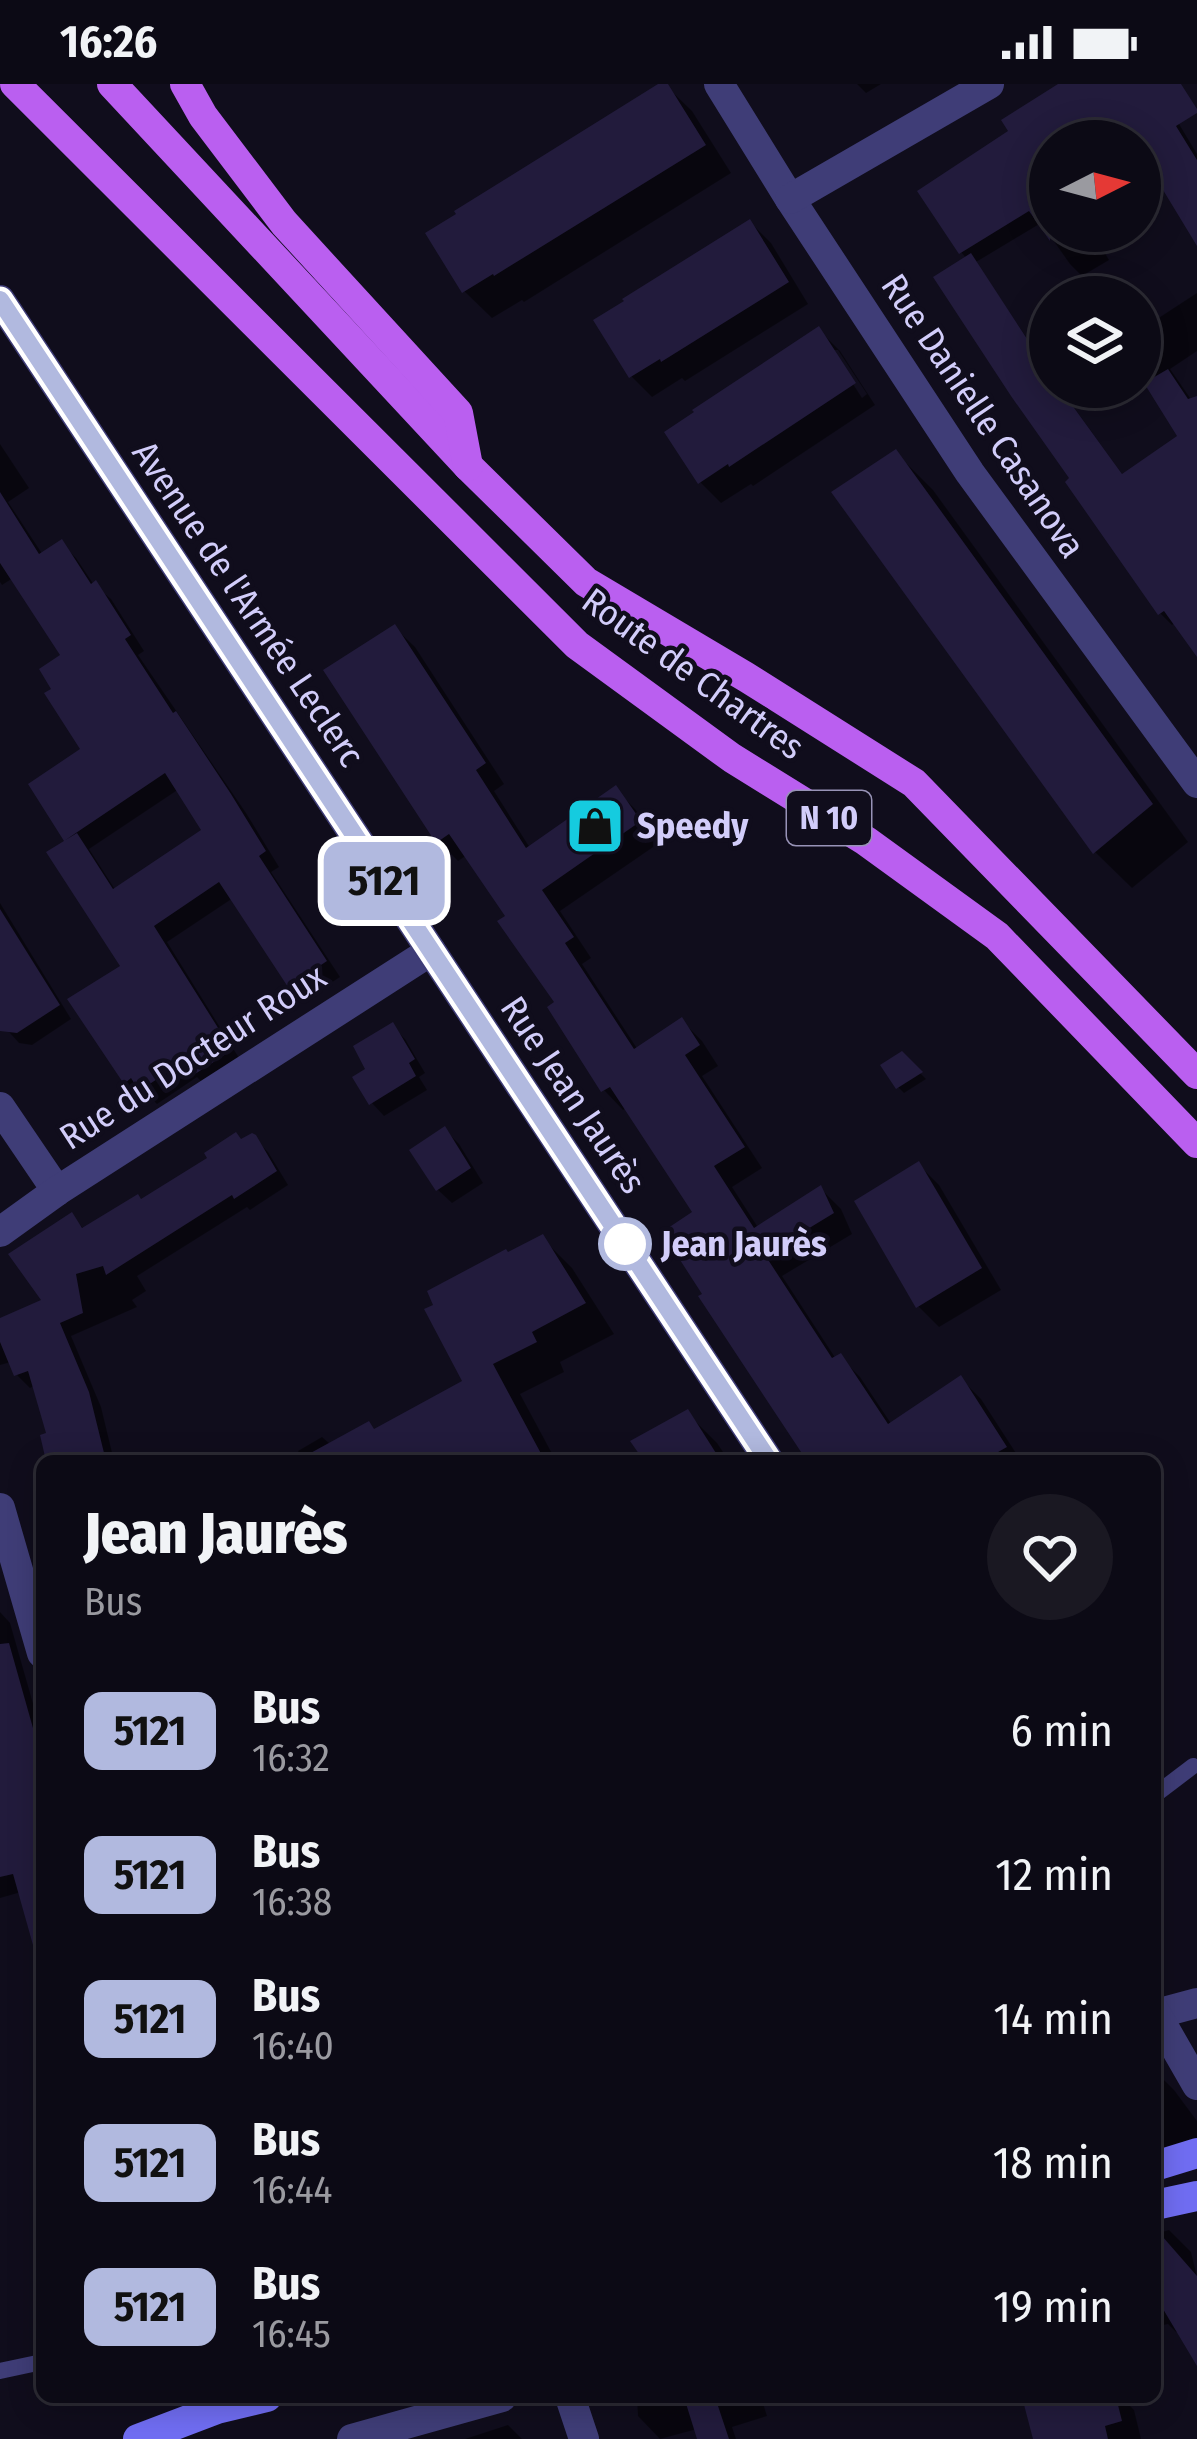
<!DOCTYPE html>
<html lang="fr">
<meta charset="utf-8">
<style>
body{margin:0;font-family:"Fira Sans Condensed",sans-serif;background:#1a1822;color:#f1f3f6;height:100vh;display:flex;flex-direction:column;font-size:45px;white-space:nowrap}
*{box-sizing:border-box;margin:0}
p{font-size:39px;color:#9a9aa0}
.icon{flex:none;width:66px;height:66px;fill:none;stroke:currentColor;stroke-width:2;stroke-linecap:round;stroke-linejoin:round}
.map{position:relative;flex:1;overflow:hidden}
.sheet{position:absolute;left:36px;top:1371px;width:1125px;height:948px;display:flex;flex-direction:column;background:#0c0a15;border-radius:18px;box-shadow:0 6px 30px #0003,0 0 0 3px #2c2b34}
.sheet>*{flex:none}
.badge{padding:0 24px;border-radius:18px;font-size:42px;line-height:78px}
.needle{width:78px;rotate:84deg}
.buttons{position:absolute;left:1029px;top:36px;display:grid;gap:24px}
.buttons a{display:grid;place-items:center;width:132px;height:132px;border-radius:50%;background:#0c0a15;box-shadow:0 6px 30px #0003,0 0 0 3px #2c2b34;font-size:60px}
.map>.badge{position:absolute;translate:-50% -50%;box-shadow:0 0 0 6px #fff}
.round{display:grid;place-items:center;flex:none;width:126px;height:126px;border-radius:63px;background:#1a1822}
.overview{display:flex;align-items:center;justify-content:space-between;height:204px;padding:0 48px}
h1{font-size:57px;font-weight:800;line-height:90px}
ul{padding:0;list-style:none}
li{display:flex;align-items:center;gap:36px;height:144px;padding:0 48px}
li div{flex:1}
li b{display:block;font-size:45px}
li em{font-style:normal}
li .badge{min-width:132px;font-weight:700;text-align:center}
.status{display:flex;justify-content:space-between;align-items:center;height:84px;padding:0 60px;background:#0c0a15;direction:ltr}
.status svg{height:33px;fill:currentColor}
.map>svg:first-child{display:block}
.shadow{fill:#0007;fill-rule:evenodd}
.building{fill:#221b3c}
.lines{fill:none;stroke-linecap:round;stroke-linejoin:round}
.service{stroke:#3f3d77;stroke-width:16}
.minor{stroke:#3f3d77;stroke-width:30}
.tertiary{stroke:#3f3d77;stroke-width:30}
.secondary{stroke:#706df2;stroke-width:30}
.primary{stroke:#ba5ff0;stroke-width:30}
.line-casing{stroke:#fff;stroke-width:27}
.line{stroke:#b1b9df;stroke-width:18}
.stop-dot{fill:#fff;stroke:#b1b9df;stroke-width:6}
.labels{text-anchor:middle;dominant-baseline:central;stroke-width:9;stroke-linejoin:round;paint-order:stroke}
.shield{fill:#100d1c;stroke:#9893b7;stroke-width:3}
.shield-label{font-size:33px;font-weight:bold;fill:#d2cdfa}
.street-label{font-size:36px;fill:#d2cdfa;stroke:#100d1c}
.poi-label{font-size:36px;font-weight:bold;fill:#d2cdfa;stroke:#100d1c;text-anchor:start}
.stop-label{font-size:36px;font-weight:bold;fill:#d2cdfa;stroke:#100d1c;text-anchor:start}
</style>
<div class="status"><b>16:26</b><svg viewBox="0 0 49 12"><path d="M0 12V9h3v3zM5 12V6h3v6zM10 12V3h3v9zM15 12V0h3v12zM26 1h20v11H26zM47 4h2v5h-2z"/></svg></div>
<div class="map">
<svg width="1197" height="2355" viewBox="0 0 1197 2355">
<rect width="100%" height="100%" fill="#100d1c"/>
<g class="shadow">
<path d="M 664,0 L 692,27 L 731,89 L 524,218 L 522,216 L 492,234 L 464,207 Z"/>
<path d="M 857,0 L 881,0 L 866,9 Z"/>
<path d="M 1065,0 L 1155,0 L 1197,70 L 1197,156 L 1159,94 L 1140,106 L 1140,57 L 1050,57 L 1050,147 L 1092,147 L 1109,176 L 1082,192 L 1070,180 L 1041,139 L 976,178 L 1044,280 L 1050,276 L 1050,303 L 1091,303 L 1070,318 L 1124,393 L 1181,353 L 1140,288 L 1140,215 L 1154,237 L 1197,209 L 1197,267 L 1170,285 L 1197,324 L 1197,568 L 1176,538 L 1172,541 L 1160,529 L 1073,395 L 967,175 L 961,168 L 1012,48 Z"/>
<path d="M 750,138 L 771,159 L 808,220 L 685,297 L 682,294 L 652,313 L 631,292 Z"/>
<path d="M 1125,197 L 1139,213 L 1106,213 L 1103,209 Z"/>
<path d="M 819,246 L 840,267 L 875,321 L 753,402 L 751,400 L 721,419 L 700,398 ZM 831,266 L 838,266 L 867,310 L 862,314 Z"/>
<path d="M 0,360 L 29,404 L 8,418 L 43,471 L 61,459 L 76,474 L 94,501 L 111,515 L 144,567 L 138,571 L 246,729 L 279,783 L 271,788 L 340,893 L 305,916 L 290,901 L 233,814 L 167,858 L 244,982 L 209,1005 L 197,993 L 157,1020 L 146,1009 L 141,1013 L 126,998 L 124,883 L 66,755 L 84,666 L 55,606 L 64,572 L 13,494 L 2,501 L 0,498 ZM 179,705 L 205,747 L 116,807 L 89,765 Z"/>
<path d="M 896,369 L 933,406 L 1188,758 L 1132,804 L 1095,768 Z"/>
<path d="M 395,544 L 415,563 L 504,700 L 494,707 L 530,764 L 615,705 L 635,725 L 659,759 L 560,827 L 591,874 L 582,880 L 638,966 L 682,937 L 702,957 L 718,982 L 702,992 L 762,1084 L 732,1103 L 759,1145 L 821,1105 L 841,1125 L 852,1150 L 782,1192 L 836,1275 L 840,1273 L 860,1293 L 892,1341 L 961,1295 L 981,1315 L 1021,1377 L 810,1377 L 697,1129 L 627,1024 L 623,1026 L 604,1006 L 559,919 L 509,833 L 467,771 L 458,777 L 438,757 Z"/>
<path d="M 0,819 L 71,935 L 32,961 L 19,959 L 0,938 Z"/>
<path d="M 392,942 L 405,955 L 425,989 L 419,993 L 427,1006 L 384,1032 L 372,1019 L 356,994 L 369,986 Z"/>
<path d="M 902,971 L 926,995 L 904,1009 L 898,1003 Z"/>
<path d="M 445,1046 L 459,1060 L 483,1099 L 452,1119 L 438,1106 Z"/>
<path d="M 252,1052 L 268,1068 L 288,1101 L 250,1126 L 247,1123 L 137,1192 L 146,1207 L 132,1216 L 137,1223 L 71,1252 L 101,1323 L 114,1377 L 50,1377 L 50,1351 L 36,1301 L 30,1304 L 17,1291 L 11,1278 L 0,1281 L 0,1237 L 45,1217 L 71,1132 L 85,1146 L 142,1118 Z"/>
<path d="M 918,1080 L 939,1101 L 1001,1206 L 939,1243 L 918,1222 Z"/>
<path d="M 542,1154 L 572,1184 L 614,1250 L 560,1278 L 564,1288 L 520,1310 L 556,1377 L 303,1377 L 298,1367 L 322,1353 L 331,1361 L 375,1347 L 466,1299 L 509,1172 Z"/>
<path d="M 687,1329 L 717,1359 L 729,1377 L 647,1377 Z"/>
<path d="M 0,1528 L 10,1539 L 42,1651 L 42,1882 L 21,1808 L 0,1814 Z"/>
<path d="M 1155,1987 L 1174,2006 L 1197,2037 L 1197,2066 L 1155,2078 Z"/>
<path d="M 1169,2146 L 1191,2168 L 1197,2193 L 1197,2276 L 1180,2247 L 1176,2248 L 1168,2240 L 1155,2243 L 1155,2150 Z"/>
<path d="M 637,2313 L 761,2313 L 767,2332 L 732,2343 L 736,2355 L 701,2355 L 697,2345 L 660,2355 L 638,2332 Z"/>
<path d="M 1025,2313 L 1121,2313 L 1134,2326 L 1141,2355 L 1036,2355 Z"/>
<path d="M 508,2341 L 522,2355 L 465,2355 Z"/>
</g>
<g class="building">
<path d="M 658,0 L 668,0 L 706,61 L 494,192 L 493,190 L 462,209 L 425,149 L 456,130 L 454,127 Z"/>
<path d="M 1058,0 L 1181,0 L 1197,25 L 1197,29 L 1176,42 L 1197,76 L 1197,162 L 1140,68 L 1140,57 L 1050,57 L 1050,157 L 1029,127 L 959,170 L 917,107 L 1008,47 L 1001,36 Z"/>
<path d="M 750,135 L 789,198 L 661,278 L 660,275 L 629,294 L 593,236 L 624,217 L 622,215 Z"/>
<path d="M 971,169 L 1050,290 L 1050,303 L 1059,303 L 1122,390 L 1177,352 L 1144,299 L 1168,285 L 1188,315 L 1197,312 L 1197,573 L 1164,527 L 1158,531 L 1065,398 L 1069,394 L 1011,312 L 933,193 Z"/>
<path d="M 819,242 L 856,299 L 729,383 L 728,380 L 698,400 L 664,348 L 694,328 L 692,326 Z"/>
<path d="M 896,365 L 1153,720 L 1093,770 L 831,408 Z"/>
<path d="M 0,408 L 39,470 L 62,455 L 91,500 L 96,496 L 131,551 L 125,555 L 173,629 L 176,627 L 231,710 L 266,767 L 259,772 L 327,877 L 288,903 L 219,798 L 154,842 L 232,966 L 192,992 L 183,978 L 139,1007 L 131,994 L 124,1000 L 67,915 L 120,882 L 46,768 L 77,749 L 113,805 L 201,746 L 165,689 L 64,757 L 28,700 L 80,665 L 44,609 L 51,605 L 39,585 L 60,571 L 0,479 Z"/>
<path d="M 395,540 L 486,679 L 476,686 L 526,764 L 616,701 L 641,737 L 542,806 L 574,853 L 565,859 L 634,965 L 682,933 L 700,961 L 685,971 L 745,1063 L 714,1082 L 754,1144 L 821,1101 L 834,1129 L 765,1171 L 832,1274 L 841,1269 L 888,1340 L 961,1291 L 1007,1363 L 982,1377 L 807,1377 L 698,1212 L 702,1210 L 662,1148 L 692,1128 L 610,1003 L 601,1008 L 547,923 L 554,918 L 497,837 L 505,832 L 449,750 L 436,759 L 323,586 Z"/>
<path d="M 0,825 L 60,921 L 17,949 L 0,947 Z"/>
<path d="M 393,938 L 415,975 L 409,979 L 416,992 L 369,1021 L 352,993 L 365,985 L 353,962 Z"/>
<path d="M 902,967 L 923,988 L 896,1005 L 880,981 Z"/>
<path d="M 445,1042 L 471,1084 L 436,1107 L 409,1066 Z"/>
<path d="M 236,1048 L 241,1055 L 252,1049 L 256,1051 L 277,1087 L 234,1115 L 232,1111 L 106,1191 L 103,1182 L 76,1190 L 83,1229 L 60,1239 L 89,1308 L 106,1377 L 46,1377 L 40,1351 L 46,1349 L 28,1287 L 14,1292 L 0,1258 L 0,1234 L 41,1216 L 8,1170 L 72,1128 L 82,1144 L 138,1110 L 141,1115 L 207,1074 L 204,1069 Z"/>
<path d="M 919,1077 L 982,1184 L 916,1224 L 854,1117 Z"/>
<path d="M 543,1150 L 586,1219 L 532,1248 L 537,1258 L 493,1280 L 545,1377 L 296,1377 L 369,1337 L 374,1345 L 462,1297 L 424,1225 L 433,1221 L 427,1207 L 506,1165 L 508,1168 Z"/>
<path d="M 688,1325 L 721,1377 L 644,1377 L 630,1357 Z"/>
<path d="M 9,1559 L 42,1676 L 42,1860 L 33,1861 L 13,1790 L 0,1793 L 0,1560 Z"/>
<path d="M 1155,2144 L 1197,2192 L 1197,2282 L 1163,2225 L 1155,2227 Z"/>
<path d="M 684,2313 L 715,2313 L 729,2355 L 697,2355 Z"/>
<path d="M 1022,2313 L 1116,2313 L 1122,2337 L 1105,2342 L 1108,2355 L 1033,2355 Z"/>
</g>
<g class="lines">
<g class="service">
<path d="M 1155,1711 L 1193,1682"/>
<path d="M 0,2287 L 42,2278"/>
</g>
<g class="minor">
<path d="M 719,0 L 790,115 L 970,389 L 1197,699"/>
<path d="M 790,115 L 989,0"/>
<path d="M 0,1023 L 57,1107"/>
<path d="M 0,1148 L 57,1107 L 431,867"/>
<path d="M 0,1424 L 42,1569"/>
<path d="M 1156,1930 L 1197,1919"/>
<path d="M 570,2313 L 584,2355"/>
<path d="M 352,2355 L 502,2313"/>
</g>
<g class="tertiary">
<path d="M 0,216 L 769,1377"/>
<path d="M 1155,1928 L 1197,2001"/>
</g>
<g class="secondary">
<path d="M 1155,2082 L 1197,2069"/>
<path d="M 1155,2121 L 1197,2112"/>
<path d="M 138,2355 L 217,2325 L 267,2313"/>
</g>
<g class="primary">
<path d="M 15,0 L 577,561 L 732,674 L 866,757 L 997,852 L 1197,1059"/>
<path d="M 112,0 L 468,382 L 586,498 L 746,593 L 914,699 L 1197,990"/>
<path d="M 185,0 L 203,32 L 284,139 L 458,329 L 468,382"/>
</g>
</g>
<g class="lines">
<g class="line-casing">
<path id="line" d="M 0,216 L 769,1377"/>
</g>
<use href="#line" class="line"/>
</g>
<defs>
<g id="shop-square" transform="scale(3)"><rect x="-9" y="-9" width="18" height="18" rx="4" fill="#15cbdf" stroke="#100d1c"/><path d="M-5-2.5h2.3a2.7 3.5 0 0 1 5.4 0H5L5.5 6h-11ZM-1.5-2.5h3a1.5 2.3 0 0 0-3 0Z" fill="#111"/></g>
</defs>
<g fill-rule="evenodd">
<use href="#shop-square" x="595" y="742"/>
</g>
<circle class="stop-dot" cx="625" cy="1160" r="24"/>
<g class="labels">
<rect class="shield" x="787" y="707" width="84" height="54" rx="9"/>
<g class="shield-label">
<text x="829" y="734">N 10</text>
</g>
<g class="street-label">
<text transform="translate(983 332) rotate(56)">Rue Danielle Casanova</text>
<text transform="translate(248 520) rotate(56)">Avenue de l'Armée Leclerc</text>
<text transform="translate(693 590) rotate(36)">Route de Chartres</text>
<text transform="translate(193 973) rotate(-33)">Rue du Docteur Roux</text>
<text transform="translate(573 1011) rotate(56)">Rue Jean Jaurès</text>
</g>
<g class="poi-label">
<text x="637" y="742">Speedy</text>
</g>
<g class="stop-label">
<text x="661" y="1160">Jean Jaurès</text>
</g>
</g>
</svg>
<div class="buttons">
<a><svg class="needle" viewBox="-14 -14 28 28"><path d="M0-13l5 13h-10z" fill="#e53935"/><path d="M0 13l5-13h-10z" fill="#9a9aa0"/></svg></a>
<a><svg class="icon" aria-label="layers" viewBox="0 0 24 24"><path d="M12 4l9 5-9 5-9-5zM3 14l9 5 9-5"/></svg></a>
</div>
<b class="badge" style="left:384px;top:797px;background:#b1b9df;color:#111">5121</b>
<section class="sheet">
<div class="overview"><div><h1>Jean Jaurès</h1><p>Bus</p></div><a class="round"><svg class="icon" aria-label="heart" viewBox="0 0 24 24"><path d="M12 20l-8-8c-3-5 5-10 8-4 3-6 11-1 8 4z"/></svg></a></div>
<ul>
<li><span class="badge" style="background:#b1b9df;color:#111">5121</span><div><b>Bus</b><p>16:32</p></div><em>6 min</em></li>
<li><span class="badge" style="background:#b1b9df;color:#111">5121</span><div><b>Bus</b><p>16:38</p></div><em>12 min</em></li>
<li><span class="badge" style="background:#b1b9df;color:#111">5121</span><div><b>Bus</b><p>16:40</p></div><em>14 min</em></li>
<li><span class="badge" style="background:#b1b9df;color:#111">5121</span><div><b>Bus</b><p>16:44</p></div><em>18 min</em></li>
<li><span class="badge" style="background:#b1b9df;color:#111">5121</span><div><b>Bus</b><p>16:45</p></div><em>19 min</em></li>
</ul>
</section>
</div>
